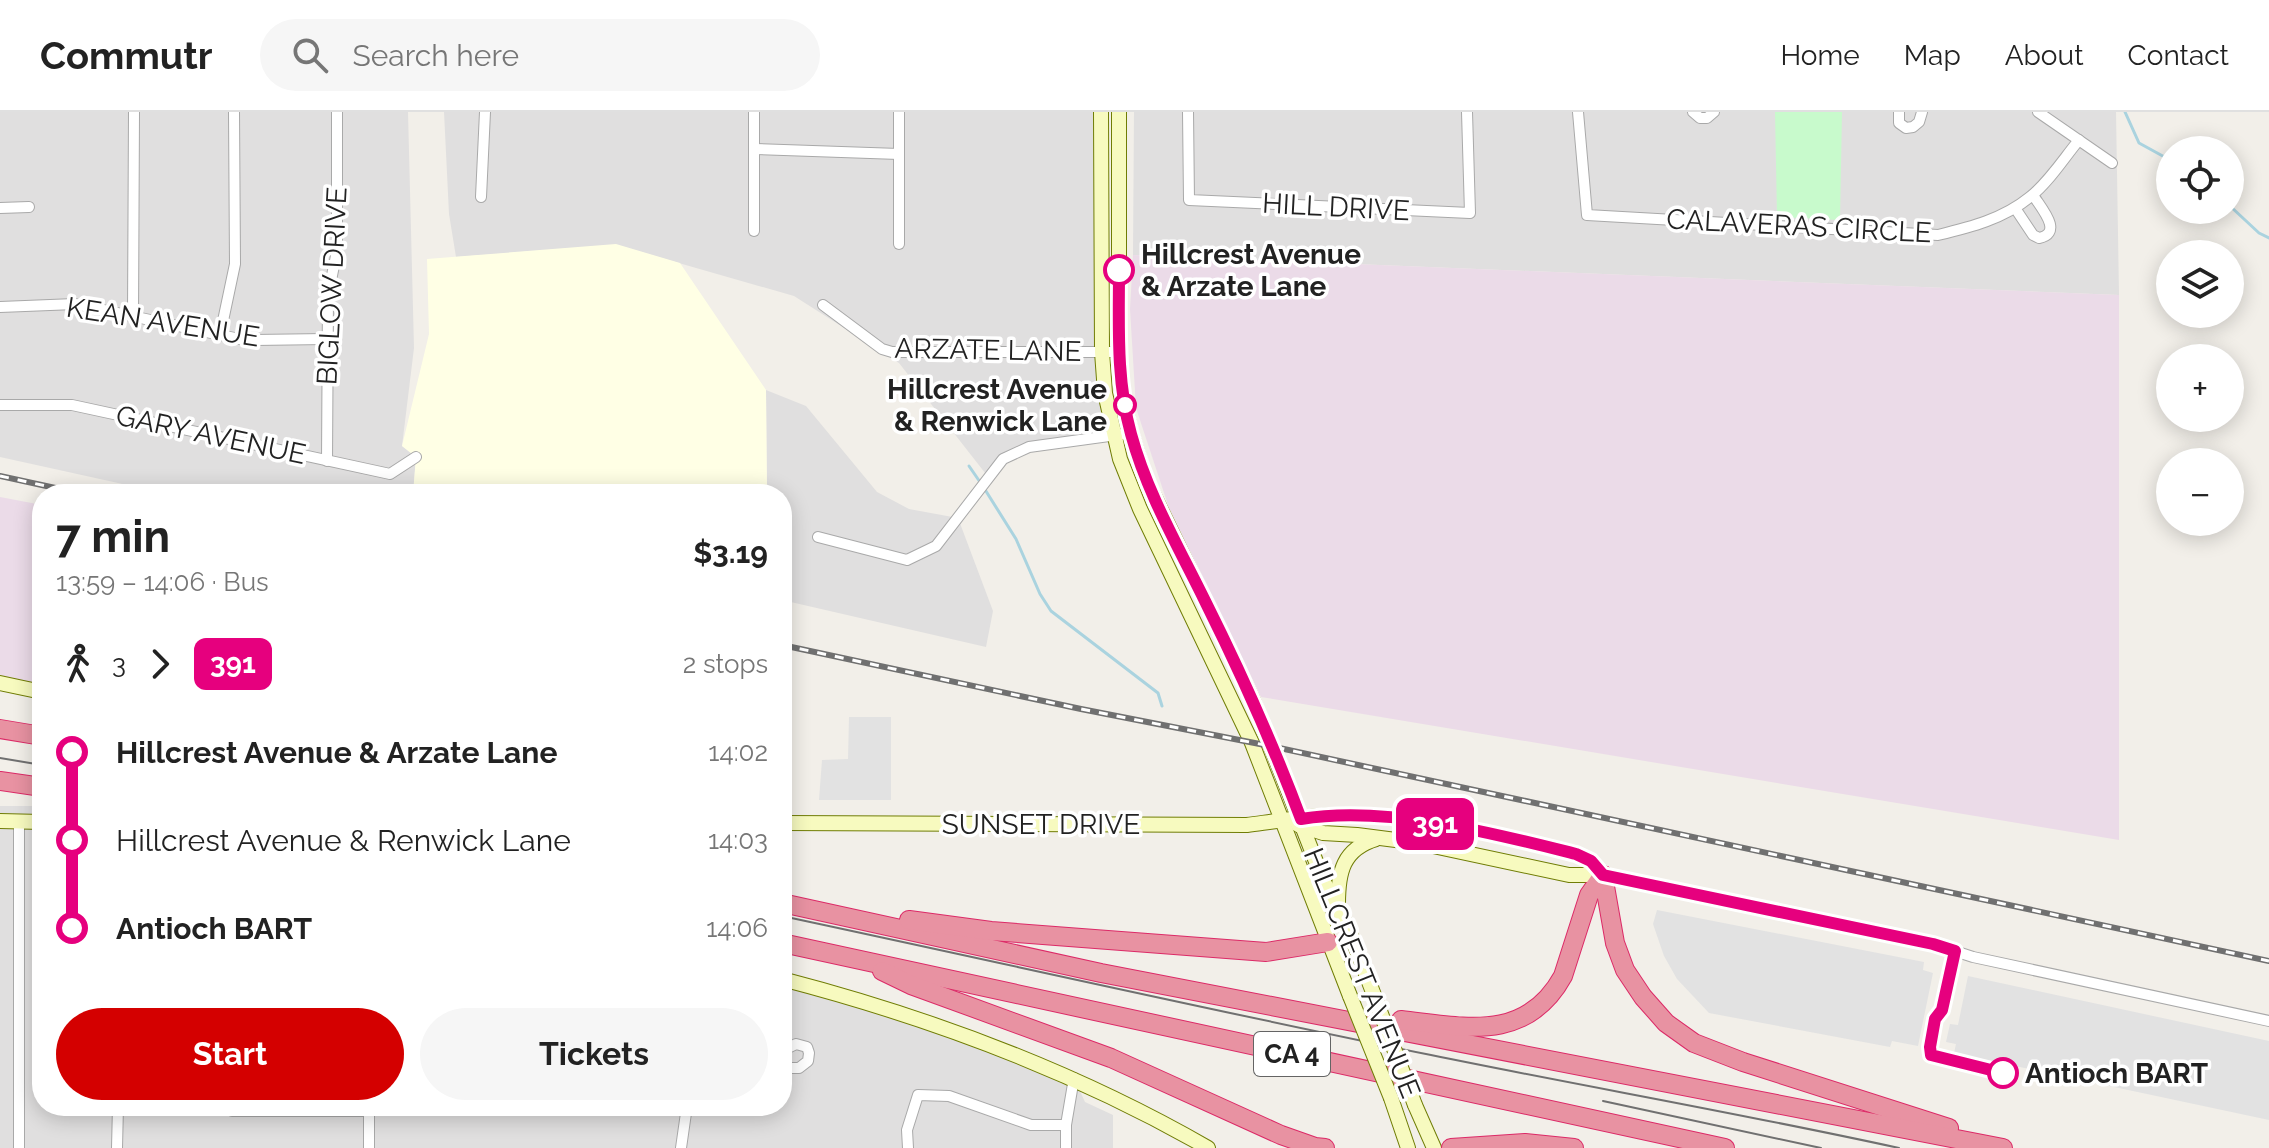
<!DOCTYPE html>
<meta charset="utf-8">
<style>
body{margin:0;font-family:Raleway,sans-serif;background:#f6f6f6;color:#222;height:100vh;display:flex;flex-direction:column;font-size:30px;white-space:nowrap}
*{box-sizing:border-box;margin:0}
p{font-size:26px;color:#767676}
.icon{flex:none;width:44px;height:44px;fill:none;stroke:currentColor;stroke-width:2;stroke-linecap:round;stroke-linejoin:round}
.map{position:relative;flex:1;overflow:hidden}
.panel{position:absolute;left:32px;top:372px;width:760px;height:632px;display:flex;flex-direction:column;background:#fff;border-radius:32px;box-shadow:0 4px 20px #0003}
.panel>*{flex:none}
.badge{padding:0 16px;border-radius:12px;font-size:28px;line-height:52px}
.controls{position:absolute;left:2156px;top:24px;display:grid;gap:16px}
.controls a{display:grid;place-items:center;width:88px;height:88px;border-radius:50%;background:#fff;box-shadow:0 4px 20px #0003;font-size:40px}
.map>.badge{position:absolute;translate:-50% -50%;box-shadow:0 0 0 4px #fff}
.legs{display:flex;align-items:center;gap:12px;height:88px;padding:0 24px;font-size:26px}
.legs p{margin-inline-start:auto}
.summary{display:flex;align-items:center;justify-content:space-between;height:136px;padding:0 24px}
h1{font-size:44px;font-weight:700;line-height:60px}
.cta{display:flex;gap:16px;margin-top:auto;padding:16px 24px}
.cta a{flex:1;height:92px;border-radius:48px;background:#d40000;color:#fff;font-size:32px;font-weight:700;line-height:92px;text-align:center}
.cta a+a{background:#f6f6f6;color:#222}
ul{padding:0 24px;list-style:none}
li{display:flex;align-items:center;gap:28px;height:88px;font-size:30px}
li i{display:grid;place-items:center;width:12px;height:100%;margin:0 10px;background:currentColor}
li i::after{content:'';width:20px;height:20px;margin:-10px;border:6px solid;border-radius:50%;background:#fff}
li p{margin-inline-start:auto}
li:first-child i{background:linear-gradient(#0000 50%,currentColor 0)}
li:last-child i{background:linear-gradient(currentColor 50%,#0000 0)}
header{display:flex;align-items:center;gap:48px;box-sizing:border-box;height:112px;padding:0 40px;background:#fff;border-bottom:2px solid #e0e0e0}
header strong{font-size:38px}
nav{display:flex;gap:44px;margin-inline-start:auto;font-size:28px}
.search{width:560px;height:72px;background:#f6f6f6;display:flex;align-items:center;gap:20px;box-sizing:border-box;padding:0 28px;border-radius:44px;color:#767676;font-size:30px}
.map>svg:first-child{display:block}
.residential{fill:#e0dfdf}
.industrial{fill:#ebdbe8}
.education{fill:#ffffe5}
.park{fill:#c8facc}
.parking{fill:#e2e2e2}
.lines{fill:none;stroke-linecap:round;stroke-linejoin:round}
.stream{stroke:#aad3df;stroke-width:3}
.street-casing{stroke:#a9a9a9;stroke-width:12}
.secondary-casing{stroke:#707d05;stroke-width:16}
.highway-casing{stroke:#dc2a67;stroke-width:20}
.street{stroke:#fff;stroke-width:10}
.secondary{stroke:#f7fabf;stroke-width:14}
.highway{stroke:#e892a2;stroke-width:18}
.tram{stroke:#707070;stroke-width:2}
.rail-casing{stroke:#707070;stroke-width:6}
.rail{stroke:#fff;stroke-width:3;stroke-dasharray:9;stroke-linecap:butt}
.secondary-bridge-casing{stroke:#707d05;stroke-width:16;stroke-linecap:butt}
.secondary-bridge{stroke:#f7fabf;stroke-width:14}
.line-1-casing{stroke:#fff;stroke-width:18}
.line-1{stroke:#e6007e;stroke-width:12}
.stop-1-dot{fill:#fff;stroke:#e6007e;stroke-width:4}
.labels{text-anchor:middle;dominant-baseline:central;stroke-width:7;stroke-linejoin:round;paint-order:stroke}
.shield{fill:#fff;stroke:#646464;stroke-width:2}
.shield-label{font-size:26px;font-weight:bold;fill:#222}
.street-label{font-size:28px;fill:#222;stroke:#fff}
.stop-label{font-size:28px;font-weight:bold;fill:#222;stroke:#fff;text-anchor:start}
</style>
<header>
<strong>Commutr</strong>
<div class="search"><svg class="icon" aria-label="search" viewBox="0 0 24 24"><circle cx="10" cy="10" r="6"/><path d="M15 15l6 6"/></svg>Search here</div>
<nav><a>Home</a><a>Map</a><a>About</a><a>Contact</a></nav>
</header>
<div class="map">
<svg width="2269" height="1036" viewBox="0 0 2269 1036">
<rect width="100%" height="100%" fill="#f2efe9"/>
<g class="residential">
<path d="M 0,0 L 408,0 L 414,236 L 402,334 L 416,345 L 413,382 L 168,382 L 0,345 Z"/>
<path d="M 444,0 L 1098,0 L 1111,324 L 1039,334 L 1003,347 L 989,366 L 899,251 L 794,184 L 616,133 L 456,145 L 449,102 Z"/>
<path d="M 1134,0 L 2116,0 L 2119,183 L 1133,143 Z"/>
<path d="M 766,278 L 806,294 L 877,380 L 909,397 L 958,406 L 993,499 L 986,535 L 782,488 L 782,382 L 767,382 Z"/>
<path d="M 0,694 L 42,694 L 42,994 L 782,994 L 782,867 L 1074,966 L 1085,990 L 1113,1003 L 1113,1036 L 0,1036 Z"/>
</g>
<g class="industrial">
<path d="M 1133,143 L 2119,183 L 2119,728 L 1261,585 L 1169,396 L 1136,296 L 1130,197 Z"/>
<path d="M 0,385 L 42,393 L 42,580 L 0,571 Z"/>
</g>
<path class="education" d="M 616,132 L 680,151 L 766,278 L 767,382 L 413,382 L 416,345 L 402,334 L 429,222 L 427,147 Z"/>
<path class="park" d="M 1775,0 L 1842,0 L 1840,108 L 1777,105 Z"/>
<g class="parking">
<path d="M 849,605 L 891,605 L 891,688 L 819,688 L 822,648 L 848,647 Z"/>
<path d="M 1657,798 L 1924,850 L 1923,858 L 1933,861 L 1918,934 L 1892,929 L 1890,935 L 1709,901 L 1677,867 L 1664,844 L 1653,812 Z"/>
<path d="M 1968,864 L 2269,929 L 2269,1008 L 1954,941 L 1956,932 L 1946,930 L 1950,912 L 1958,913 Z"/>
</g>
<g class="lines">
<g class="stream">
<path d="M 2125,0 L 2139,31 L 2170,48"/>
<path d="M 2230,94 L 2259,121 L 2269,126"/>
<path d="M 969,354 L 980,370"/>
<path d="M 984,376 L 1016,427 L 1040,482 L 1051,499 L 1158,581 L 1162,594"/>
</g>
<g class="street-casing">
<g id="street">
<path d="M 1188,0 L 1189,88 L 1470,101 L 1467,0"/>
<path d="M 1578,0 L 1587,103 L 1938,123 C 1971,115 2003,107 2030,85 C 2049,70 2064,46 2079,28"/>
<path d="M 1693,0 L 1700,6 L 1707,6 L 1714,0"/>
<path d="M 1899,0 L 1899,11 L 1906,16 L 1913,15 L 1919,10 L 1922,0"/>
<path d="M 2038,0 L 2112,51"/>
<path d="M 754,37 L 899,42"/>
<path d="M 481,85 L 485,0"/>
<path d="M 0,96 L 29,95"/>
<path d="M 2015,96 L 2033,123 L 2039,126 C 2064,121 2041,96 2033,83"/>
<path d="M 754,119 L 754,0"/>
<path d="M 899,132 L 899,0"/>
<path d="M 823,193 L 882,237 L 892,240 L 1119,240"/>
<path d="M 0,195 L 75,192 L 244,228 L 326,227"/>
<path d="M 133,204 L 134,0"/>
<path d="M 220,223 L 235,152 L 234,0"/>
<path d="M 0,293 L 72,293 L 390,362 L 416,345"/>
<path d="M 327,349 L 328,183 L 337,139 L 337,0"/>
<path d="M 818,425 L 907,448 L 936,434 L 1003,347 L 1029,335 L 1131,321"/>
<path d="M 19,709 L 19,1036"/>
<path d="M 1603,763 L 1933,832 L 1973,845 L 2269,909"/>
<path d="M 782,939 L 796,932 L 807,935 L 809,941 L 808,949 L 799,956 L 782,956"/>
<path d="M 369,996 L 369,1036"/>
<path d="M 232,999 L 368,999"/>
<path d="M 117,1036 L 118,994"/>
<path d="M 681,1036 L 687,994"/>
<path d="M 908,1036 L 907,1018 L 918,983 L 949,984 L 1031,1013 L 1066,1013"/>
<path d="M 1066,1036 L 1066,1013 L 1074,966"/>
</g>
</g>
<g class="secondary-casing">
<g id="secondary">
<path d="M 1101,0 L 1102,240 L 1105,281 L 1120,347 L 1140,397 L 1252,631 L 1350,884"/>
<path d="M 1119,0 L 1119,240 L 1122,280 L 1131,321 L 1145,365 L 1252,586 L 1324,770 L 1349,818 L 1374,883"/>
<path d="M 0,571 L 42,580"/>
<path d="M 0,709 L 42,710"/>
<path d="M 782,711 L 1247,713 C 1277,709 1308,704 1339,703 C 1413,701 1504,724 1576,742 L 1591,749 L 1603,763"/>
<path d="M 1298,713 L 1323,721 L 1357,723 L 1419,731 L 1569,763 L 1603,763"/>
<path d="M 1338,792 C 1338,760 1343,737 1376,727"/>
<path d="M 782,867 C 932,906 1074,959 1208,1036"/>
<path d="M 1391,986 L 1408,1036"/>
<path d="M 1415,993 L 1434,1036"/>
</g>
</g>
<g class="highway-casing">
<g id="highway">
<path d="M 0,617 L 42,624"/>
<path d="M 0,669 L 42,675"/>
<path d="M 1603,763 L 1615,831 L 1625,858 L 1643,885 L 1666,911 L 1694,931 L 1743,950 L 1949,1016"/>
<path d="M 782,791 L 1101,861 L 2003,1036"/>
<path d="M 909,808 L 991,819 L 1266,840 L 1328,830"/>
<path d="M 782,831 L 1725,1036"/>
<path d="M 882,859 L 911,873 L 1111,946 L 1281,1023 L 1315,1035 L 1325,1036"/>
<path d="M 1401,908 C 1465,915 1526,931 1563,864 L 1589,783 L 1603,763"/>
<path d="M 1451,1036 L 1525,1031 L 1574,1036"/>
</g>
</g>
<use href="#street" class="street"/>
<use href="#secondary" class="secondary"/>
<use href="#highway" class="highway"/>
<g class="tram">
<path d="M 0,646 L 42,653"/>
<path d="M 782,804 C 998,850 1214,899 1431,943 C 1587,975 1744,1002 1899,1036"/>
<path d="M 1603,989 L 1821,1036"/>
</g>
<g class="rail-casing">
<g id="rail">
<path d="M 0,364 L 83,382"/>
<path d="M 782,533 L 1081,597 L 1270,634 L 2269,849"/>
</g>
</g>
<use href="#rail" class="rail"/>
<g class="secondary-bridge-casing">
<g id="secondary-bridge">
<path d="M 1374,883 L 1415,993"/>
<path d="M 1350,884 L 1391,986"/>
</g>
</g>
<use href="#secondary-bridge" class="secondary-bridge"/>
</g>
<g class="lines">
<g class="line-1-casing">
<path id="line-1" d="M 1119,158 C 1119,213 1116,268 1131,322 C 1147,381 1178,434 1205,489 C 1241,561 1273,632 1301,707 C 1386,693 1493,721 1576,742 L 1591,749 L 1603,763 L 1933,832 L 1955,839 L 1942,898 L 1935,907 L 1930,935 L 1931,943 L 2003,961"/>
</g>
<use href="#line-1" class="line-1"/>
</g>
<g class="stop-1-dot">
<circle cx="1119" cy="158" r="14"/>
<circle cx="1125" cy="293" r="10"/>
<circle cx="2003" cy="961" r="14"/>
</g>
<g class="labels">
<rect class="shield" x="1254" y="920" width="76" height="44" rx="6"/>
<g class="shield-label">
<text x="1292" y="942">CA 4</text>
</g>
<g class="street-label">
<text transform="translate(1336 95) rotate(3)">HILL DRIVE</text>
<text transform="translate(1799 114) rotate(3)">CALAVERAS CIRCLE</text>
<text transform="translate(332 174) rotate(-87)">BIGLOW DRIVE</text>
<text transform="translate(163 210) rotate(9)">KEAN AVENUE</text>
<text transform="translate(988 238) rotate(1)">ARZATE LANE</text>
<text transform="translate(211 323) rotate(12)">GARY AVENUE</text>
<text x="1041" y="712">SUNSET DRIVE</text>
<text transform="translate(1362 861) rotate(68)">HILLCREST AVENUE</text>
</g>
<g class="stop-label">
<text x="1141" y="142">Hillcrest Avenue<tspan x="1141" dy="32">&amp; Arzate Lane</tspan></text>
<text x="1107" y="277" text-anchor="end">Hillcrest Avenue<tspan x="1107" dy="32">&amp; Renwick Lane</tspan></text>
<text x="2025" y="961">Antioch BART</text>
</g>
</g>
</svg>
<div class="controls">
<a><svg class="icon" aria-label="locate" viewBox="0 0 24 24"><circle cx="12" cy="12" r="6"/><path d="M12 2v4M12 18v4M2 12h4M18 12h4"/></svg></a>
<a><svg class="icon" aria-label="layers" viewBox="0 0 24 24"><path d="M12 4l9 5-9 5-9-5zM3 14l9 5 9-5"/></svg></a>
<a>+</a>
<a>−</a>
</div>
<b class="badge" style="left:1435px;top:712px;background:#e6007e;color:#fff">391</b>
<section class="panel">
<div class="summary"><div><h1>7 min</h1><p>13:59 – 14:06 · Bus</p></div><b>$3.19</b></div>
<div class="legs"><svg class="icon" aria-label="walk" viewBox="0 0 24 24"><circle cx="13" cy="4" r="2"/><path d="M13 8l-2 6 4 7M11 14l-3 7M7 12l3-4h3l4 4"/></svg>3<svg class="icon" aria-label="forward" viewBox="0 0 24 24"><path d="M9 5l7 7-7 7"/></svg><b class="badge" style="background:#e6007e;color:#fff">391</b><p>2 stops</p></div>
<ul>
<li><i style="color:#e6007e"></i><b>Hillcrest Avenue &amp; Arzate Lane</b><p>14:02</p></li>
<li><i style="color:#e6007e"></i><span>Hillcrest Avenue &amp; Renwick Lane</span><p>14:03</p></li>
<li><i style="color:#e6007e"></i><b>Antioch BART</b><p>14:06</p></li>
</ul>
<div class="cta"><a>Start</a><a>Tickets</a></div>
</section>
</div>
